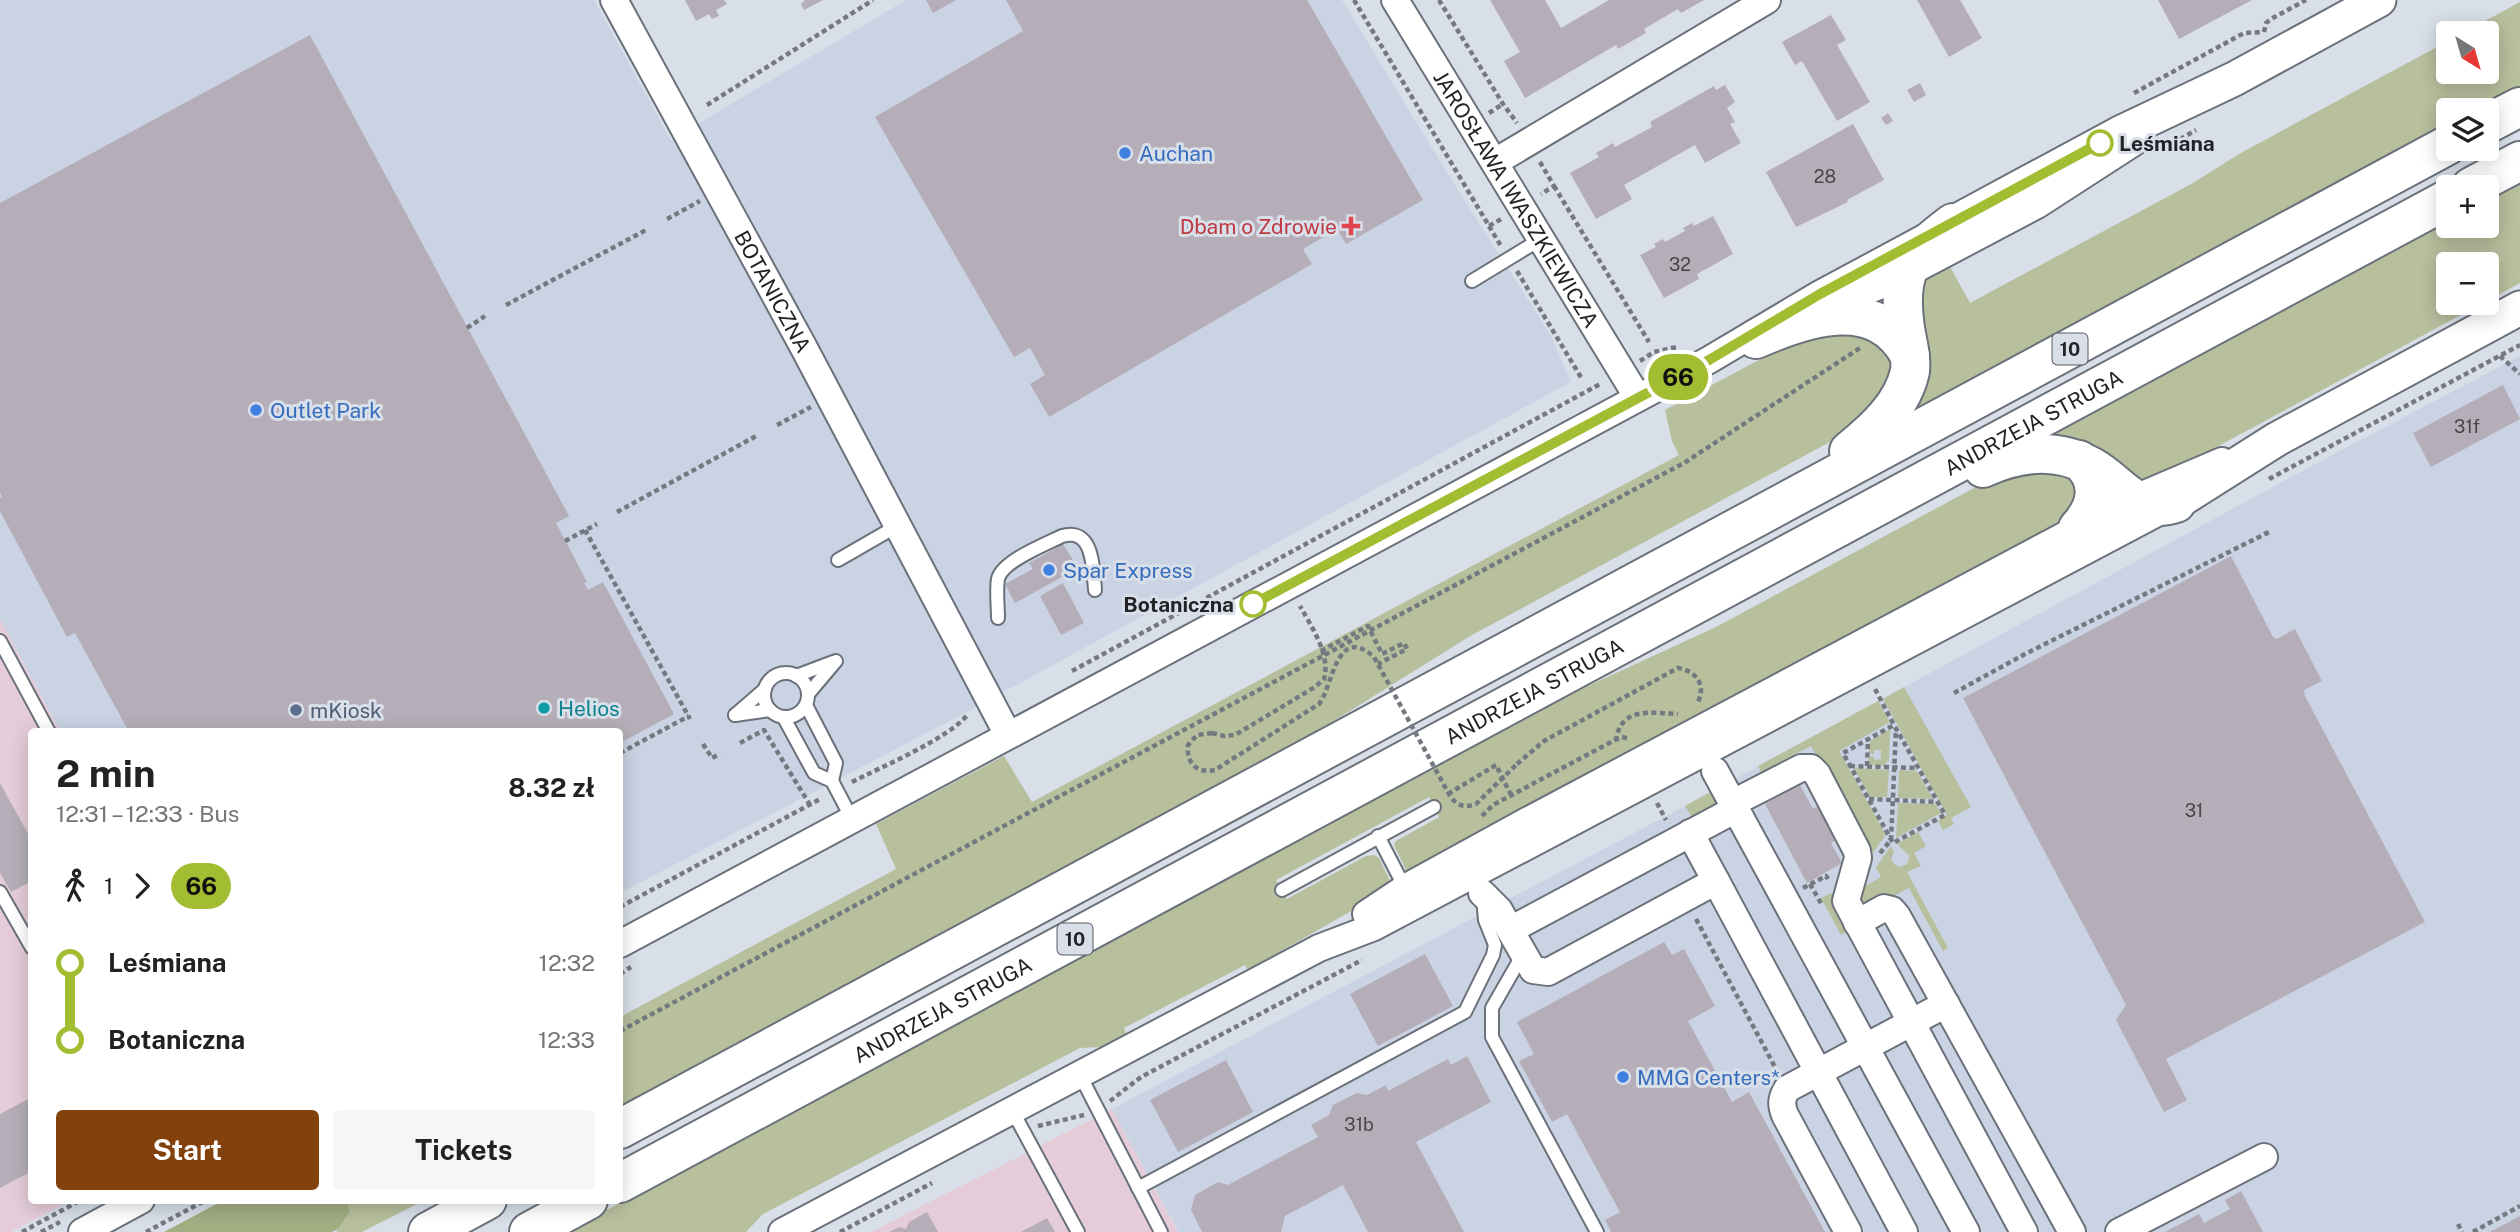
<!DOCTYPE html>
<meta charset="utf-8">
<style>
body{margin:0;font-family:"Public Sans",sans-serif;background:#f6f6f6;color:#222;height:100vh;display:flex;flex-direction:column;font-size:26px;white-space:nowrap}
*{box-sizing:border-box;margin:0}
p{font-size:23px;color:#767676}
.icon{flex:none;width:38px;height:38px;fill:none;stroke:currentColor;stroke-width:2;stroke-linecap:round;stroke-linejoin:round}
.map{position:relative;flex:1;overflow:hidden}
.sheet{position:absolute;left:28px;top:728px;width:595px;height:476px;display:flex;flex-direction:column;background:#fff;border-radius:7px;box-shadow:0 4px 18px #0003}
.sheet>*{flex:none}
.badge{padding:0 14px;border-radius:23px;font-size:24px;line-height:46px}
.needle{width:46px;rotate:143deg}
.controls{position:absolute;left:2436px;top:21px;display:grid;gap:14px}
.controls a{display:grid;place-items:center;width:63px;height:63px;border-radius:7px;background:#fff;box-shadow:0 4px 18px #0003;font-size:35px}
.map>.badge{position:absolute;translate:-50% -50%;box-shadow:0 0 0 4px #fff}
.legs{display:flex;align-items:center;gap:10px;height:77px;padding:0 28px;font-size:23px}
.legs p{margin-inline-start:auto}
.overview{display:flex;align-items:center;justify-content:space-between;height:119px;padding:0 28px}
h1{font-size:38px;font-weight:700;line-height:52px}
.cta{display:flex;gap:14px;margin-top:auto;padding:14px 28px}
.cta a{flex:1;height:80px;border-radius:7px;background:#83420b;color:#fff;font-size:28px;font-weight:700;line-height:80px;text-align:center}
.cta a+a{background:#f6f6f6;color:#222}
ul{padding:0 28px;list-style:none}
li{display:flex;align-items:center;gap:24px;height:77px;font-size:26px}
li i{display:grid;place-items:center;width:10px;height:100%;margin:0 9px;background:currentColor}
li i::after{content:'';width:18px;height:18px;margin:-9px;border:5px solid;border-radius:50%;background:#fff}
li p{margin-inline-start:auto}
li:first-child i{background:linear-gradient(#0000 50%,currentColor 0)}
li:last-child i{background:linear-gradient(currentColor 50%,#0000 0)}
.map>svg:first-child{display:block}
.built{fill:#c9d3e3}
.industrial{fill:#e4cdd9}
.green{fill:#b7bf9d}
.forest{fill:#a3ad82}
.building{fill:#b5aeb8}
.lines{fill:none;stroke-linecap:round;stroke-linejoin:round}
.service-casing{stroke:#6b717a;stroke-width:16}
.minor-casing{stroke:#6b717a;stroke-width:30}
.tertiary-casing{stroke:#6b717a;stroke-width:37}
.primary-casing{stroke:#6b717a;stroke-width:42}
.path{stroke:#74787f;stroke-width:4.5;stroke-dasharray:5 3.5;stroke-linecap:butt}
.service{stroke:#fff;stroke-width:12}
.minor{stroke:#fff;stroke-width:26}
.tertiary{stroke:#fff;stroke-width:33}
.primary{stroke:#fff;stroke-width:38}
.path-bridge{stroke:#74787f;stroke-width:4.5;stroke-dasharray:5 3.5;stroke-linecap:butt}
.line-1-casing{stroke:#fff;stroke-width:16}
.line-1{stroke:#a2bd31;stroke-width:10}
.stop-1-dot{fill:#fff;stroke:#a2bd31;stroke-width:3.5}
.shop-dot{fill:#3f7fe0;stroke:#d8dfe9;stroke-width:2.5}
.health-dot{fill:#e0444e;stroke:#d8dfe9;stroke-width:2.5}
.culture-dot{fill:#0f9aa8;stroke:#d8dfe9;stroke-width:2.5}
.service-dot{fill:#5c6f8a;stroke:#d8dfe9;stroke-width:2.5}
.labels{text-anchor:middle;dominant-baseline:central;stroke-width:6;stroke-linejoin:round;paint-order:stroke}
.number-label{font-size:18px;fill:#46464b}
.shield{fill:#d8dfe9;stroke:#585b61;stroke-width:2}
.shield-label{font-size:19px;font-weight:bold;fill:#212327}
.stop-label{font-size:21px;font-weight:bold;fill:#212327;stroke:#d8dfe9;text-anchor:start}
.shop-label{font-size:21px;fill:#366cbe;stroke:#d8dfe9;text-anchor:start}
.street-label{font-size:21px;fill:#212327;stroke:#d8dfe9}
.health-label{font-size:21px;fill:#be3a42;stroke:#d8dfe9;text-anchor:end}
.culture-label{font-size:21px;fill:#0d838f;stroke:#d8dfe9;text-anchor:start}
.service-label{font-size:21px;fill:#4e5e75;stroke:#d8dfe9;text-anchor:start}
</style>
<div class="map">
<svg width="2520" height="1232" viewBox="0 0 2520 1232">
<rect width="100%" height="100%" fill="#d8dfe9"/>
<g class="built">
<path d="M 0,0 L 594,0 L 671,140 L 906,0 L 1342,0 L 1451,179 L 1551,336 L 1571,382 L 965,713 L 620,893 L 620,732 L 60,731 L 0,619 Z"/>
<path d="M 2520,356 L 2520,1232 L 1179,1232 L 1112,1109 L 1685,806 L 2317,463 Z"/>
</g>
<g class="industrial">
<path d="M 0,619 L 60,731 L 32,732 L 32,1200 L 70,1201 L 11,1232 L 0,1232 Z"/>
<path d="M 1112,1109 L 1178,1232 L 871,1232 Z"/>
</g>
<g class="green">
<path d="M 2520,2 L 2520,86 L 2475,110 L 2448,110 L 2448,124 L 1909,414 L 1916,280 L 1948,263 L 1970,303 L 2193,183 L 2239,154 L 2448,41 L 2448,72 L 2487,72 L 2487,33 L 2463,33 Z"/>
<path d="M 2520,182 L 2520,283 L 2487,301 L 2487,264 L 2448,264 L 2448,303 L 2483,303 L 2137,490 L 2047,436 L 2448,220 L 2448,226 L 2487,226 L 2487,199 Z"/>
<path d="M 1859,328 L 1886,343 L 1896,382 L 1841,436 L 1472,635 L 1300,742 L 620,1108 L 620,1017 L 896,869 L 876,824 L 1004,756 L 1032,802 L 1679,455 L 1672,441 L 1665,410 L 1815,330 Z"/>
<path d="M 2064,467 L 2080,490 L 2055,533 L 1407,872 L 1394,845 L 1396,841 L 1439,817 L 1429,797 L 1276,880 L 1287,899 L 1366,856 L 1374,855 L 1379,858 L 1393,887 L 1248,970 L 1245,965 L 1124,1028 L 1126,1034 L 1101,1047 L 1080,1048 L 763,1214 L 746,1232 L 566,1232 L 1538,709 L 1716,627 L 2000,474 Z"/>
<path d="M 1904,687 L 1971,807 L 1951,818 L 1954,824 L 1943,830 L 1938,821 L 1947,815 L 1883,699 Z"/>
<path d="M 1878,701 L 1890,722 L 1839,751 L 1886,835 L 1870,856 L 1811,746 L 1776,764 L 1776,773 L 1765,779 L 1758,766 Z"/>
<path d="M 1890,729 L 1889,761 L 1886,762 L 1885,766 L 1868,765 L 1869,756 L 1874,757 L 1874,760 L 1881,759 L 1881,750 L 1874,750 L 1874,754 L 1869,753 L 1870,741 Z"/>
<path d="M 1854,768 L 1889,770 L 1887,797 L 1870,797 Z"/>
<path d="M 1899,770 L 1917,771 L 1933,799 L 1898,798 Z"/>
<path d="M 1714,790 L 1715,806 L 1693,819 L 1685,806 Z"/>
<path d="M 1898,803 L 1935,804 L 1941,813 L 1896,838 Z"/>
<path d="M 1918,832 L 1926,846 L 1914,853 L 1921,866 L 1907,872 L 1948,948 L 1943,951 L 1909,888 C 1893,896 1879,905 1861,904 L 1857,891 L 1881,877 L 1876,867 L 1891,846 L 1894,852 L 1891,859 L 1895,865 L 1901,867 L 1907,864 L 1910,856 L 1897,844 Z"/>
<path d="M 1832,893 L 1850,929 L 1841,935 L 1821,898 Z"/>
<path d="M 347,1201 L 423,1201 L 362,1232 L 336,1232 L 350,1212 Z"/>
</g>
<path class="forest" d="M 224,1200 L 347,1201 L 350,1212 L 338,1229 L 332,1232 L 164,1232 Z"/>
<g class="building">
<path d="M 685,0 L 724,0 L 727,4 L 716,10 L 719,16 L 712,19 L 709,14 L 696,21 Z"/>
<path d="M 805,0 L 823,0 L 804,10 L 801,4 Z"/>
<path d="M 926,0 L 956,0 L 933,13 Z"/>
<path d="M 1006,0 L 1307,0 L 1423,200 L 1346,244 L 1337,229 L 1303,249 L 1312,264 L 1049,417 L 1030,384 L 1045,375 L 1030,348 L 1014,357 L 875,117 L 1023,31 Z"/>
<path d="M 1490,0 L 1545,0 L 1561,28 L 1609,0 L 1704,0 L 1681,13 L 1678,9 L 1644,29 L 1646,33 L 1618,49 L 1616,45 L 1525,98 L 1504,61 L 1520,52 Z"/>
<path d="M 1917,0 L 1960,0 L 1982,38 L 1949,57 Z"/>
<path d="M 2158,0 L 2252,0 L 2179,39 Z"/>
<path d="M 1831,15 L 1846,40 L 1837,45 L 1870,102 L 1837,121 L 1802,61 L 1795,65 L 1782,42 Z"/>
<path d="M 310,35 L 569,516 L 556,523 L 587,582 L 584,583 L 588,590 L 603,582 L 674,714 L 620,743 L 620,732 L 129,732 L 75,633 L 67,637 L 0,511 L 0,498 L 2,497 L 0,493 L 0,203 Z"/>
<path d="M 1920,83 L 1926,95 L 1914,102 L 1907,90 Z"/>
<path d="M 1725,85 L 1735,102 L 1727,108 L 1735,122 L 1730,124 L 1741,143 L 1705,163 L 1695,145 L 1624,185 L 1632,199 L 1596,219 L 1570,173 L 1599,157 L 1596,153 L 1613,143 L 1615,147 L 1652,127 L 1650,122 L 1714,86 L 1716,90 Z"/>
<path d="M 1888,113 L 1893,121 L 1886,125 L 1881,118 Z"/>
<path d="M 1853,124 L 1884,180 L 1847,200 L 1848,202 L 1796,227 L 1766,172 Z"/>
<path d="M 1713,216 L 1733,254 L 1697,274 L 1699,279 L 1664,298 L 1640,255 L 1656,247 L 1654,244 L 1663,239 L 1665,242 L 1685,231 L 1683,228 L 1692,223 L 1694,226 Z"/>
<path d="M 2503,385 L 2520,419 L 2431,467 L 2413,433 Z"/>
<path d="M 1063,544 L 1078,568 L 1015,603 L 1005,584 L 1033,569 L 1029,563 Z"/>
<path d="M 2231,556 L 2273,637 L 2277,639 L 2295,629 L 2322,681 L 2304,690 L 2305,696 L 2425,922 L 2166,1059 L 2187,1100 L 2164,1112 L 2116,1020 L 2126,1005 L 1963,698 Z"/>
<path d="M 1063,583 L 1084,623 L 1061,635 L 1040,596 Z"/>
<path d="M 0,783 L 32,841 L 32,881 L 11,892 L 0,873 Z"/>
<path d="M 1800,785 L 1813,809 L 1821,805 L 1838,839 L 1831,843 L 1842,863 L 1807,883 L 1765,804 Z"/>
<path d="M 1664,942 L 1672,955 L 1684,949 L 1715,1006 L 1688,1021 L 1732,1102 L 1749,1092 L 1825,1232 L 1611,1232 L 1605,1220 L 1620,1212 L 1567,1114 L 1552,1122 L 1519,1061 L 1534,1054 L 1517,1022 Z"/>
<path d="M 1425,954 L 1453,1006 L 1378,1046 L 1350,994 Z"/>
<path d="M 1467,1056 L 1491,1102 L 1416,1142 L 1464,1232 L 1368,1232 L 1343,1185 L 1285,1216 L 1281,1232 L 1202,1232 L 1191,1210 L 1195,1195 L 1218,1182 L 1228,1185 L 1318,1137 L 1311,1125 L 1329,1115 L 1333,1105 L 1357,1093 L 1367,1095 L 1386,1085 L 1388,1091 L 1448,1059 L 1451,1065 Z"/>
<path d="M 1226,1060 L 1253,1112 L 1178,1152 L 1150,1100 Z"/>
<path d="M 32,1097 L 32,1171 L 0,1188 L 0,1114 Z"/>
<path d="M 2241,1191 L 2263,1232 L 2165,1232 L 2199,1214 L 2204,1223 L 2230,1209 L 2225,1200 Z"/>
<path d="M 927,1212 L 938,1232 L 889,1232 L 899,1227 L 906,1229 L 909,1222 Z"/>
<path d="M 2520,1216 L 2520,1232 L 2490,1232 Z"/>
<path d="M 1047,1218 L 1055,1232 L 1021,1232 Z"/>
</g>
<g class="lines">
<g class="service-casing">
<g id="service">
<path d="M 1472,281 L 1541,239"/>
<path d="M 838,560 L 897,526"/>
<path d="M 998,618 C 998,606 996,591 998,579 C 1002,561 1046,544 1062,536 C 1094,527 1093,569 1095,590"/>
<path d="M 0,641 L 49,732"/>
<circle cx="786" cy="695" r="22"/>
<path d="M 796,676 L 833,662"/>
<path d="M 809,693 L 836,661"/>
<path d="M 806,705 L 836,763 L 832,781"/>
<path d="M 735,715 L 765,689"/>
<path d="M 735,715 L 770,710"/>
<path d="M 784,718 L 814,773 L 832,781 L 852,819"/>
<path d="M 1378,836 L 1405,888"/>
<path d="M 1282,890 L 1434,807"/>
<path d="M 0,892 L 32,948"/>
<path d="M 1523,954 L 1492,1008 L 1492,1037 L 1597,1232"/>
<path d="M 1080,1075 L 1161,1232"/>
<path d="M 1012,1110 L 1078,1232"/>
<path d="M 1138,1188 L 1465,1012 L 1493,955 L 1495,945 L 1485,920 L 1483,899"/>
</g>
</g>
<g class="minor-casing">
<g id="minor">
<path id="s1" d="M 614,0 L 804,348 L 1008,735"/>
<path id="s2" d="M 1395,0 L 1638,398"/>
<path d="M 1495,162 L 1767,0"/>
<path d="M 1828,306 L 1895,280 L 2037,205 L 2139,139"/>
<path d="M 1715,771 L 1966,1232"/>
<path d="M 1733,803 L 1801,768 L 1811,768 L 1817,774 L 1857,851 L 1858,858 L 1846,901 L 2024,1232"/>
<path d="M 1690,833 L 1716,881"/>
<path d="M 1482,893 L 1499,910 L 1510,930 L 1736,809"/>
<path d="M 1366,914 L 1405,888 L 1527,821 L 2058,539 L 2133,499 L 2222,461"/>
<path d="M 1857,923 L 1884,908 L 1892,910 L 1897,916 L 2072,1232"/>
<path d="M 1510,930 L 1533,970 L 1548,972 L 1716,881 L 1904,1232"/>
<path d="M 620,944 L 1709,360 L 1820,294 L 1926,237"/>
<path d="M 82,1232 L 141,1200"/>
<path d="M 782,1232 L 1319,948 L 1374,927 L 2172,505"/>
<path d="M 1848,1232 L 1785,1115 C 1781,1105 1781,1099 1787,1089 L 1946,1004"/>
<path d="M 2119,1232 L 2264,1157"/>
</g>
</g>
<g class="tertiary-casing">
<g id="tertiary">
<path d="M 1953,223 L 2120,133 L 2234,79 L 2379,0"/>
<path d="M 2176,503 L 2277,439 L 2520,308"/>
</g>
</g>
<g class="primary-casing">
<g id="primary">
<path d="M 2487,124 L 2520,107"/>
<path d="M 2471,187 L 2520,161"/>
<path d="M 1756,339 C 1807,317 1877,293 1910,356"/>
<path d="M 1849,451 C 1875,430 1903,405 1910,371 C 1912,356 1907,342 1905,328 C 1897,272 1909,256 1953,223"/>
<path d="M 1983,468 C 2018,452 2057,447 2092,467 C 2122,484 2136,516 2176,503"/>
<path d="M 2078,528 C 2098,506 2102,481 2079,460"/>
<path d="M 620,1129 L 2448,145"/>
<path id="s3" d="M 620,1183 L 2448,199"/>
<path d="M 428,1232 L 487,1200"/>
<path d="M 529,1232 L 588,1200"/>
</g>
</g>
<g class="path">
<path d="M 1354,0 L 1489,226 L 1503,218"/>
<path d="M 1439,0 L 1503,104 L 1517,123"/>
<path d="M 2264,32 L 2266,23 L 2271,19 L 2306,0"/>
<path d="M 2134,93 L 2244,33 L 2263,32"/>
<path d="M 707,105 L 873,0"/>
<path d="M 1489,113 L 1503,104"/>
<path d="M 2158,152 L 2196,130"/>
<path d="M 1540,162 L 1554,186 L 1541,194"/>
<path d="M 1554,186 L 1649,342"/>
<path d="M 667,219 L 700,201"/>
<path d="M 1489,226 L 1501,246"/>
<path d="M 1517,271 L 1582,379"/>
<path d="M 506,305 L 646,230"/>
<path d="M 467,328 L 485,316"/>
<path d="M 2500,356 L 2520,374"/>
<path d="M 1640,361 L 1654,352 L 1677,347"/>
<path d="M 777,425 L 811,407"/>
<path d="M 2269,479 L 2520,345"/>
<path d="M 617,512 L 758,435"/>
<path d="M 585,530 L 690,719"/>
<path d="M 565,541 L 597,524"/>
<path d="M 1321,651 L 1368,626 L 1382,654 L 1404,643 L 1407,649 L 1378,664"/>
<path d="M 1072,671 L 1602,383"/>
<path d="M 1875,689 L 1894,725 L 1843,753 L 1893,843 L 1945,815 L 1894,725"/>
<path d="M 1954,693 L 2025,654 L 2271,531"/>
<path d="M 1212,733 L 1224,736 L 1235,735 L 1315,687 L 1324,679 C 1331,655 1311,626 1300,606"/>
<path d="M 1616,741 C 1620,706 1651,713 1678,714"/>
<path d="M 740,743 L 764,730 L 810,805"/>
<path d="M 703,744 L 712,758 L 720,754"/>
<path d="M 620,753 L 689,716"/>
<path d="M 1517,764 L 1544,741 L 1678,668 C 1697,671 1707,686 1697,704"/>
<path d="M 1850,766 L 1918,768"/>
<path d="M 1867,766 L 1868,740"/>
<path d="M 852,782 C 881,767 950,738 968,714"/>
<path d="M 1448,794 L 1496,765 L 1511,795"/>
<path d="M 1869,799 L 1937,802"/>
<path d="M 1657,803 L 1666,820"/>
<path d="M 1482,816 L 1493,805 L 1615,740 L 1622,737 L 1630,739"/>
<path d="M 1880,853 L 1891,840 L 1896,729"/>
<path d="M 1810,884 L 1822,905"/>
<path d="M 1803,888 L 1826,876 L 1828,879"/>
<path d="M 620,907 L 822,798"/>
<path d="M 1696,919 L 1776,1069"/>
<path d="M 620,974 L 631,967"/>
<path d="M 620,1031 L 1684,463 L 1860,348"/>
<path d="M 1110,1101 L 1141,1077 L 1362,960"/>
<path d="M 1038,1126 L 1084,1115"/>
<path d="M 2458,1224 L 2462,1232"/>
<path d="M 22,1232 L 81,1200"/>
<path d="M 41,1232 L 60,1222"/>
<path d="M 146,1232 L 206,1200"/>
<path d="M 840,1232 L 932,1183"/>
<path d="M 2473,1232 L 2520,1206"/>
</g>
<use href="#service" class="service"/>
<use href="#minor" class="minor"/>
<use href="#tertiary" class="tertiary"/>
<use href="#primary" class="primary"/>
<path class="path-bridge" d="M 1212,733 L 1197,735 L 1188,745 C 1186,764 1198,774 1215,770 L 1319,704 C 1333,687 1336,623 1374,657 L 1450,796 C 1457,806 1465,808 1476,804 L 1517,764"/>
</g>
<g class="lines">
<g class="line-1-casing">
<path id="line-1" d="M 1253,604 L 1709,360 L 1820,294 L 2100,143"/>
</g>
<use href="#line-1" class="line-1"/>
</g>
<g class="stop-1-dot">
<circle cx="2100" cy="143" r="12"/>
<circle cx="1253" cy="604" r="12"/>
</g>
<g class="shop-dot">
<circle cx="1125" cy="153" r="7"/>
<circle cx="256" cy="410" r="7"/>
<circle cx="1049" cy="570" r="7"/>
<circle cx="1623" cy="1077" r="7"/>
</g>
<path class="health-dot" d="M1347.5 215.5h7v7h7v7h-7v7h-7v-7h-7v-7h7z"/>
<circle class="culture-dot" cx="544" cy="708" r="7"/>
<circle class="service-dot" cx="296" cy="710" r="7"/>
<g class="labels">
<g class="number-label">
<text x="1825" y="176">28</text>
<text x="1680" y="264">32</text>
<text x="2467" y="426">31f</text>
<text x="2194" y="810">31</text>
<text x="1359" y="1124">31b</text>
</g>
<g class="shield">
<rect x="2052.5" y="333.5" width="35" height="31" rx="5"/>
<rect x="1057.5" y="923.5" width="35" height="31" rx="5"/>
</g>
<g class="shield-label">
<text x="2070" y="349">10</text>
<text x="1075" y="939">10</text>
</g>
<g class="stop-label">
<text x="2119" y="143">Leśmiana</text>
<text x="1234" y="604" text-anchor="end">Botaniczna</text>
</g>
<g class="shop-label">
<text x="1139" y="153">Auchan</text>
<text x="270" y="410">Outlet Park</text>
<text x="1063" y="570">Spar Express</text>
<text x="1637" y="1077">MMG Centers*</text>
</g>
<g class="street-label">
<text stroke="none"><textPath href="#s2" startOffset="233">JAROSŁAWA IWASZKIEWICZA</textPath></text>
<text stroke="none"><textPath href="#s1" startOffset="332">BOTANICZNA</textPath></text>
<text stroke="none"><textPath href="#s3" startOffset="1605">ANDRZEJA STRUGA</textPath></text>
<text stroke="none"><textPath href="#s3" startOffset="1038">ANDRZEJA STRUGA</textPath></text>
<text stroke="none"><textPath href="#s3" startOffset="366">ANDRZEJA STRUGA</textPath></text>
</g>
<g class="health-label">
<text x="1337" y="226">Dbam o Zdrowie</text>
</g>
<g class="culture-label">
<text x="558" y="708">Helios</text>
</g>
<g class="service-label">
<text x="310" y="710">mKiosk</text>
</g>
</g>
</svg>
<div class="controls">
<a><svg class="needle" viewBox="-14 -14 28 28"><path d="M0-13l5 13h-10z" fill="#e53935"/><path d="M0 13l5-13h-10z" fill="#767676"/></svg></a>
<a><svg class="icon" aria-label="layers" viewBox="0 0 24 24"><path d="M12 4l9 5-9 5-9-5zM3 14l9 5 9-5"/></svg></a>
<a>+</a>
<a>−</a>
</div>
<b class="badge" style="left:1678px;top:377px;background:#a2bd31;color:#111">66</b>
<section class="sheet">
<div class="overview"><div><h1>2 min</h1><p>12:31 – 12:33 · Bus</p></div><b>8.32 zł</b></div>
<div class="legs"><svg class="icon" aria-label="walk" viewBox="0 0 24 24"><circle cx="13" cy="4" r="2"/><path d="M13 8l-2 6 4 7M11 14l-3 7M7 12l3-4h3l4 4"/></svg>1<svg class="icon" aria-label="forward" viewBox="0 0 24 24"><path d="M9 5l7 7-7 7"/></svg><b class="badge" style="background:#a2bd31;color:#111">66</b></div>
<ul>
<li><i style="color:#a2bd31"></i><b>Leśmiana</b><p>12:32</p></li>
<li><i style="color:#a2bd31"></i><b>Botaniczna</b><p>12:33</p></li>
</ul>
<div class="cta"><a>Start</a><a>Tickets</a></div>
</section>
</div>
